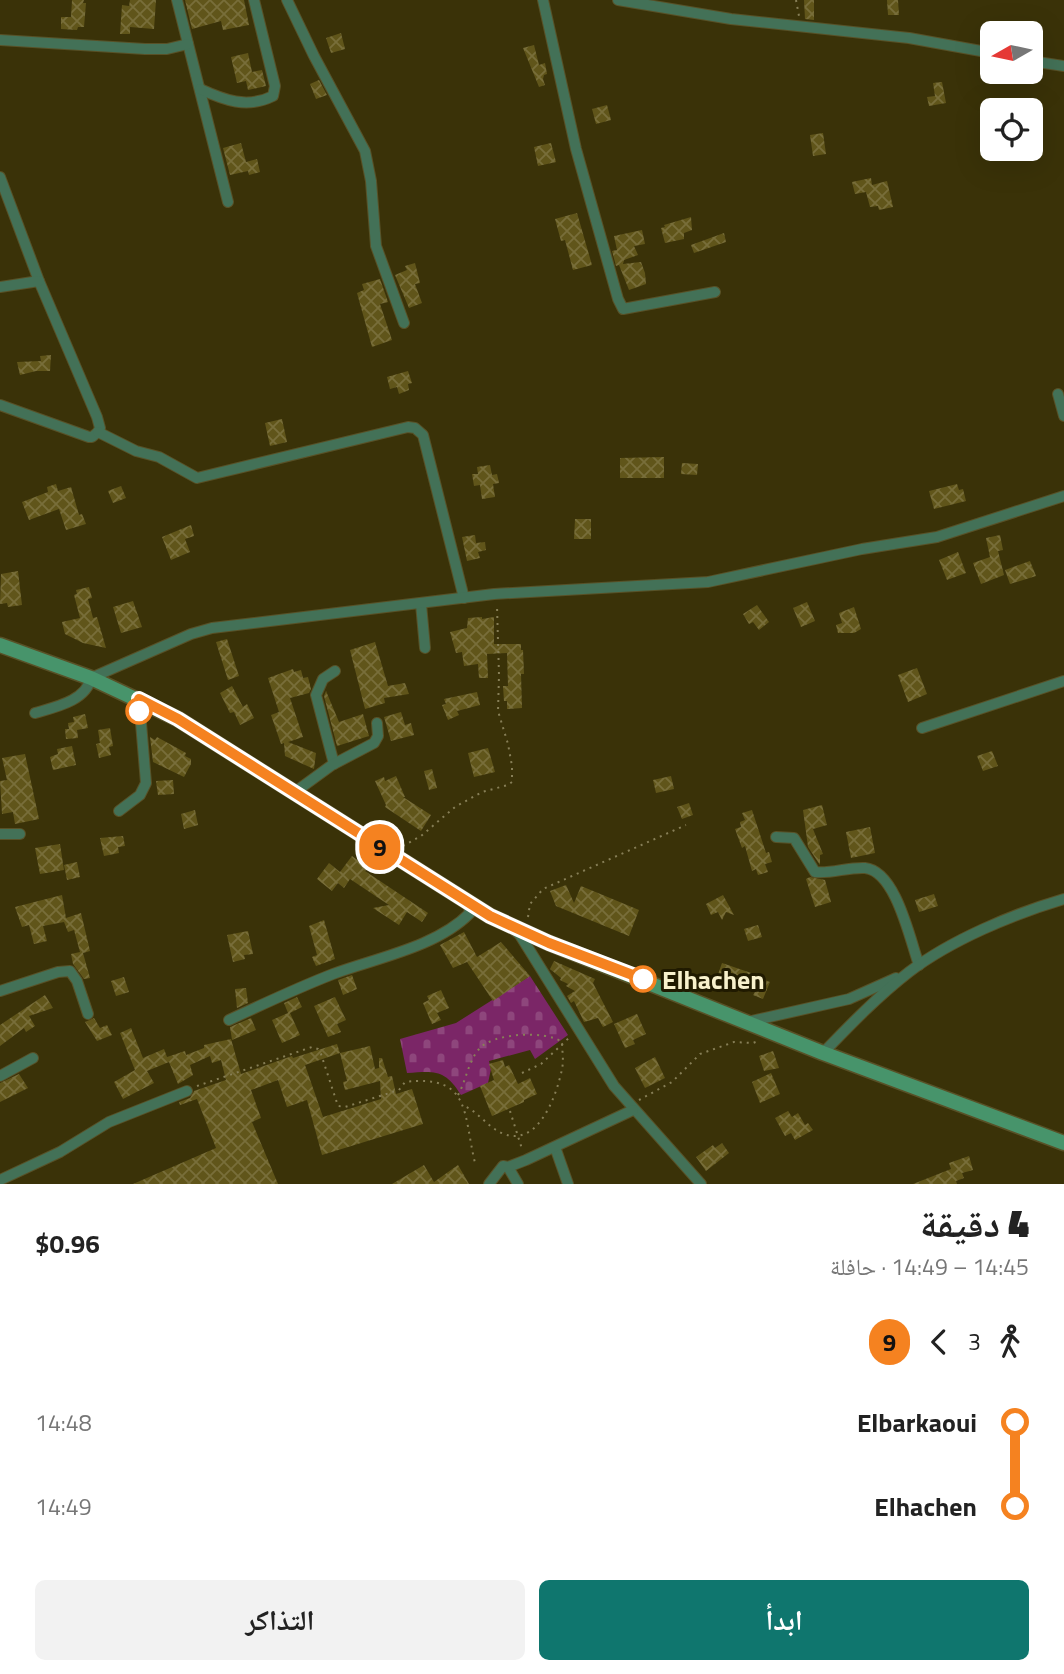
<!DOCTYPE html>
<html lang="ar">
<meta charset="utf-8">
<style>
body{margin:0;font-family:"Titillium Web","Noto Naskh Arabic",sans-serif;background:#f2f2f2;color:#222;direction:rtl;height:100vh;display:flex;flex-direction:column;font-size:26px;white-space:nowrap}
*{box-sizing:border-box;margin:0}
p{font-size:23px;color:#767676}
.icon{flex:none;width:38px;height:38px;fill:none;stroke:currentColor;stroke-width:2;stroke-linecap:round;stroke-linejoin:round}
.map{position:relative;height:1184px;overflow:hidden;direction:ltr}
.drawer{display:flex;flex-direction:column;background:#fff;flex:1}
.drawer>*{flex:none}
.badge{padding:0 14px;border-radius:23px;font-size:24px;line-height:46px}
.needle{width:46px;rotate:261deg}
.buttons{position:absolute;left:980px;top:21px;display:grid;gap:14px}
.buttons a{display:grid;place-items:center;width:63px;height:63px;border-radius:10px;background:#fff;box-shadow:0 7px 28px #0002;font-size:35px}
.map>.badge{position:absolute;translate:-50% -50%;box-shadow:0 0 0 4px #fff}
.legs{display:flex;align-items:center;gap:10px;height:77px;padding:0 35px;font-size:23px}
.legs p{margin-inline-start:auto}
.head{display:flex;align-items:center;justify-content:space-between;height:119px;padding:0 35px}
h1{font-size:38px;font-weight:800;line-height:52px}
.button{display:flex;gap:14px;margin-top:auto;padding:14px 35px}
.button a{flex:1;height:80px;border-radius:10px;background:#0f766e;color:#fff;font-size:28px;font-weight:800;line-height:80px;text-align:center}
.button a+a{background:#f2f2f2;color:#222}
ul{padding:0 35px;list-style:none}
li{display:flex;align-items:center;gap:24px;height:84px;font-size:26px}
li i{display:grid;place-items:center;width:10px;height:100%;margin:0 9px;background:currentColor}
li i::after{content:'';width:18px;height:18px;margin:-9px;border:5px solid;border-radius:50%;background:#fff}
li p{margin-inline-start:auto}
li:first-child i{background:linear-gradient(#0000 50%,currentColor 0)}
li:last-child i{background:linear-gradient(currentColor 50%,#0000 0)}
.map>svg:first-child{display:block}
.cemetery{fill:url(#cemetery-stones)}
.building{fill:url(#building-cross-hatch)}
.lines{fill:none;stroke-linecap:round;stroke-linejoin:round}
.street-casing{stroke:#585127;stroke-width:12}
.secondary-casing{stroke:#585127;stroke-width:17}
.path{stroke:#877f57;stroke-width:2;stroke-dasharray:2 5;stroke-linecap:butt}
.street{stroke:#437157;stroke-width:10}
.secondary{stroke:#47946b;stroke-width:14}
.line-1-casing{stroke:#fff;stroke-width:16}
.line-1{stroke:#f58220;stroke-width:10}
.stop-1-dot{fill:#fff;stroke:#f58220;stroke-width:3.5}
.labels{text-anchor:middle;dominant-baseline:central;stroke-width:6;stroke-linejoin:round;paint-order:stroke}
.stop-label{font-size:26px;font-weight:bold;fill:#f8f1cc;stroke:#201a00;text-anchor:start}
</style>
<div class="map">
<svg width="1064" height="1184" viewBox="0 0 1064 1184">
<defs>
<pattern id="cemetery-stones" width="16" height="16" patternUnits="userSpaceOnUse" patternTransform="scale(1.75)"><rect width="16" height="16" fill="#7b2667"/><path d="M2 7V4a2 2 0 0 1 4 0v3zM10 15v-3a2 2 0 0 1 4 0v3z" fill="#8e467c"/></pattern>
<pattern id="building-cross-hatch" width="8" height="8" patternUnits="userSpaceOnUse" patternTransform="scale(1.75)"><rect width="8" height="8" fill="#60551a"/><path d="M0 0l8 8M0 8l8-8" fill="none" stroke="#786e3a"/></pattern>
</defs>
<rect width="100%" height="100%" fill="#3a3208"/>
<path class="cemetery" d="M 530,976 L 568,1035 L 535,1059 L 530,1050 L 489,1061 L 491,1069 L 488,1083 L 461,1095 C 445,1069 435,1071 407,1073 L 400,1039 L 456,1023 Z"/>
<g class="building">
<path d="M 72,0 L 84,0 L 83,3 L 86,3 L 84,27 L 78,27 L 77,30 L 61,29 L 61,17 L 71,17 Z"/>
<path d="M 130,0 L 156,0 L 154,29 L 130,27 L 130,34 L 120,34 L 122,5 L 129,6 Z"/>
<path d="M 185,0 L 244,0 L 249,25 L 223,30 L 221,21 L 192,29 Z"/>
<path d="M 804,0 L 814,0 L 814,20 L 805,19 Z"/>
<path d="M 887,0 L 898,0 L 899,15 L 888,15 Z"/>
<path d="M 341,33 L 345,49 L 331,53 L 326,38 Z"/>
<path d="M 534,45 L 539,65 L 545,63 L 547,74 L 544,75 L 543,79 L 545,85 L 539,87 L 523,48 Z"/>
<path d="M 248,53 L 252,72 L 262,70 L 266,86 L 248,90 L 246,81 L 237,83 L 231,57 Z"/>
<path d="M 319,80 L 327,95 L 316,99 L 310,84 Z"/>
<path d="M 942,82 L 946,103 L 929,106 L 927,97 L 935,96 L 933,83 Z"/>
<path d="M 607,105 L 611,120 L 596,124 L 592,109 Z"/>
<path d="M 823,133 L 826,154 L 813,156 L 810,135 Z"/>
<path d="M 241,143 L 246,162 L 257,159 L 260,172 L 249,175 L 248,171 L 230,175 L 223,148 Z"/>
<path d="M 551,143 L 556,162 L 538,166 L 534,147 Z"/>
<path d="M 871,178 L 872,185 L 887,181 L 893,207 L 879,210 L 878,206 L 870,207 L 866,192 L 855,194 L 852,182 Z"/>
<path d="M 577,213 L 592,265 L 573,270 L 565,240 L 561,241 L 555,219 Z"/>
<path d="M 691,217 L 692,230 L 684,233 L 684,239 L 665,243 L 661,228 L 665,227 L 664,225 Z"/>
<path d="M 642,230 L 645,244 L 634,246 L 638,255 L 624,260 L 623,264 L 641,262 L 645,273 L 646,284 L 629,290 L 619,265 L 616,266 L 612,251 L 617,250 L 614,236 Z"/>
<path d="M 724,233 L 726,242 L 694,253 L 691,245 Z"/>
<path d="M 415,263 L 420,283 L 415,284 L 422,303 L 409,308 L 395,275 L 407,270 L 405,266 Z"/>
<path d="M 380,279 L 388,302 L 380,304 L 392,340 L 372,347 L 357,293 L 364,290 L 362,284 Z"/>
<path d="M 51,355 L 50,371 L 36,371 L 20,375 L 17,362 L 41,361 L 40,356 Z"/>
<path d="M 408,371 L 412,383 L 408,384 L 409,390 L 399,394 L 397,387 L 390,389 L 387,377 Z"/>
<path d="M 282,419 L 287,442 L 270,446 L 265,423 Z"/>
<path d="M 664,457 L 664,478 L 620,478 L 620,458 Z"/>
<path d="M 682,463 L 698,464 L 697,475 L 681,474 Z"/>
<path d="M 490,465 L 492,475 L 497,474 L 499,483 L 493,484 L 495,497 L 482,499 L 480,485 L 474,486 L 472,474 L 478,474 L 477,467 Z"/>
<path d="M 56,484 L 58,491 L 71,487 L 79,515 L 82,514 L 86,524 L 66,530 L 59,509 L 29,520 L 22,502 L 48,492 L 47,487 Z"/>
<path d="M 957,484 L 959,490 L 963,489 L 966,501 L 934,509 L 929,491 Z"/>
<path d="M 121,486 L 126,498 L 113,503 L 108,491 Z"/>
<path d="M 575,519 L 591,519 L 591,539 L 574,539 Z"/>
<path d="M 191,525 L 194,536 L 185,539 L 190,552 L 171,560 L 162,537 Z"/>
<path d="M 475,535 L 476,543 L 485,542 L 486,550 L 478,552 L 480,558 L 467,561 L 462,537 Z"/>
<path d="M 1000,535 L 1003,550 L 998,551 L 1004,575 L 981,584 L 973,563 L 990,557 L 986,538 Z"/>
<path d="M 958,552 L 966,573 L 947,580 L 939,560 Z"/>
<path d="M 1030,561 L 1036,576 L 1010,584 L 1005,570 Z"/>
<path d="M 18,571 L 22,605 L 8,607 L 7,603 L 0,604 L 1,574 Z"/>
<path d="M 89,587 L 92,598 L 88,599 L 93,618 L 97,617 L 106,648 L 83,643 L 65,634 L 62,622 L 80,618 L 74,595 L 77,594 L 76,590 Z"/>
<path d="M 133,601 L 142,627 L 121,633 L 113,607 Z"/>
<path d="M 807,602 L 815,621 L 801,627 L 793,608 Z"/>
<path d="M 757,605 L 769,622 L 759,630 L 753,622 L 749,624 L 743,614 Z"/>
<path d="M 854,607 L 861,629 L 854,633 L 838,633 L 836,625 L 842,623 L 839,613 Z"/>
<path d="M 482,617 L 482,619 L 494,617 L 494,644 L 521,644 L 521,650 L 523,650 L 524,674 L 521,674 L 522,708 L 507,709 L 507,701 L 504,701 L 503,686 L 508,686 L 507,653 L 487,654 L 488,678 L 479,678 L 478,664 L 464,666 L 462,652 L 456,653 L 450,632 L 467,628 L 468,618 Z"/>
<path d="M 227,639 L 239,676 L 228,680 L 216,642 Z"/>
<path d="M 375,642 L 388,686 L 405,683 L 409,694 L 384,698 L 385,703 L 365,709 L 350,650 Z"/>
<path d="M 917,668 L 927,694 L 908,702 L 898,675 Z"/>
<path d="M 293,669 L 294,672 L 301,670 L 303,678 L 308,677 L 311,689 L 309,693 L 290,698 L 303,737 L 288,742 L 316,753 L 314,769 L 285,756 L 284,743 L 281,744 L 271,715 L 279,712 L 268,678 Z"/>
<path d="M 232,686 L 243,707 L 247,704 L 254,718 L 240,725 L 234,712 L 230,713 L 220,693 Z"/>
<path d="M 326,691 L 339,722 L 363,714 L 369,736 L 337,746 L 324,696 Z"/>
<path d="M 477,692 L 480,705 L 457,711 L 459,715 L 448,720 L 442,705 L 446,704 L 444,699 Z"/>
<path d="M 401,712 L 405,725 L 411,723 L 414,735 L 391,741 L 384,717 Z"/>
<path d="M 85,714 L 88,728 L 77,730 L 78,738 L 66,739 L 65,729 L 69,729 L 68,723 L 74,722 L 73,717 Z"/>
<path d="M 110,728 L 113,746 L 109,747 L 111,755 L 99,758 L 96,744 L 100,743 L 98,730 Z"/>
<path d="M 150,737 L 155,740 L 157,737 L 186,753 L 185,756 L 191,759 L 191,764 L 184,777 L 153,762 Z"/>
<path d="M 72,746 L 76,765 L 53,770 L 50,757 L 58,754 L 57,749 Z"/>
<path d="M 488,748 L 495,772 L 474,777 L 468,753 Z"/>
<path d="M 992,751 L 998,766 L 983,771 L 977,756 Z"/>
<path d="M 25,754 L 39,819 L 15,824 L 13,812 L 2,814 L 0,781 L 7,780 L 2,758 Z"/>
<path d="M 432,769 L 437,788 L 429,790 L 424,771 Z"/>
<path d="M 396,776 L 405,797 L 403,797 L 431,815 L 421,831 L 385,807 L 386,805 L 375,781 L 384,777 L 385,781 Z"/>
<path d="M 671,776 L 674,789 L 656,793 L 653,780 Z"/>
<path d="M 173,780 L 174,794 L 158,795 L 156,781 Z"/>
<path d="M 689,803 L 693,815 L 682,819 L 677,807 Z"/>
<path d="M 822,805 L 827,825 L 813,829 L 823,854 L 820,855 L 820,865 L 808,847 L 803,810 Z"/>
<path d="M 195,810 L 198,825 L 184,829 L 181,814 Z"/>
<path d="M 752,810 L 766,853 L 769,852 L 772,862 L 765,864 L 768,872 L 758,875 L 756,869 L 752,871 L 745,846 L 742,848 L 735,829 L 741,827 L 740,822 L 745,820 L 742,813 Z"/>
<path d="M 870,827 L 875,853 L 851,858 L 846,832 Z"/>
<path d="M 123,836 L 125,846 L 118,847 L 119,853 L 104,856 L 100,838 Z"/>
<path d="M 60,844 L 64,870 L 40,874 L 35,848 Z"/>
<path d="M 352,856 L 368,868 L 365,871 L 428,913 L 422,922 L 407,912 L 399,925 L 373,908 L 389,905 L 350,879 L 344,888 L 338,883 L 332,891 L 317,879 L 329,863 L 340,872 Z"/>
<path d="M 77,862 L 80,877 L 67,880 L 64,865 Z"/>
<path d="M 810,877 L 825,880 L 831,902 L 815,907 L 806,879 Z"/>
<path d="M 566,885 L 574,903 L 581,886 L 639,910 L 629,936 L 556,906 L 550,891 Z"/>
<path d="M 934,894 L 938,906 L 919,912 L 915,900 Z"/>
<path d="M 62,895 L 66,918 L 81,913 L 90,951 L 83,953 L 90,978 L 84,979 L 73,964 L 71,954 L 80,952 L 74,930 L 68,932 L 64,922 L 43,926 L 47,941 L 34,944 L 29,925 L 22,927 L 15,907 Z"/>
<path d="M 723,895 L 734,915 L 726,912 L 722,920 L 718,912 L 711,915 L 706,904 Z"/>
<path d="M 324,920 L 335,959 L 316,966 L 312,957 L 317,955 L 309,926 Z"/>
<path d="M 758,925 L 762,937 L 748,941 L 744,929 Z"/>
<path d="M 248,931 L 253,954 L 244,955 L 245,959 L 233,962 L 227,935 Z"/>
<path d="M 464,932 L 477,957 L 501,942 L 530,976 L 493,1001 L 467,962 L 453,968 L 440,945 Z"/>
<path d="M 554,961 L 595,979 L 593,983 L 613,1022 L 603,1027 L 598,1018 L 584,1022 L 574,1001 L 571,1003 L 567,996 L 575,991 L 566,986 L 568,984 L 560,980 L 561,978 L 550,969 Z"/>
<path d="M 722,963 L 754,974 L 753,976 L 770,982 L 763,999 L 753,995 L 755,992 L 730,982 L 729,985 L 716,980 Z"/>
<path d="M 352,975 L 357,989 L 343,995 L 338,980 Z"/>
<path d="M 124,977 L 129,992 L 116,996 L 111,981 Z"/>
<path d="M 246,988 L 248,1003 L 237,1008 L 235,989 Z"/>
<path d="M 441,990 L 449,1008 L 437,1013 L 441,1020 L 432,1024 L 423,1003 L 429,1000 L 427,996 Z"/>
<path d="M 45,995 L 53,1008 L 29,1016 L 35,1026 L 26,1032 L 24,1028 L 0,1046 L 0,1025 Z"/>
<path d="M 297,997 L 302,1007 L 290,1013 L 300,1035 L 282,1043 L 272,1020 L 288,1013 L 284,1003 Z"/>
<path d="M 335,997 L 346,1020 L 337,1024 L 341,1032 L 328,1037 L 314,1006 Z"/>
<path d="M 637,1014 L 646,1034 L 633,1040 L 635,1044 L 625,1048 L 614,1024 Z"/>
<path d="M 94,1018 L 100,1028 L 107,1025 L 112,1035 L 97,1041 L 85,1022 Z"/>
<path d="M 251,1018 L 256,1030 L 232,1040 L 230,1027 Z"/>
<path d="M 131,1028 L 143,1058 L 164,1049 L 167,1057 L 185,1051 L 186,1055 L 204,1048 L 204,1045 L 231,1039 L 241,1074 L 292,1056 L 293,1058 L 337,1044 L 340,1053 L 305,1065 L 323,1117 L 381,1099 L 380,1081 L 345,1090 L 343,1082 L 347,1081 L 340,1053 L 370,1046 L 375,1069 L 379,1068 L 379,1058 L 382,1058 L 388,1077 L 392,1076 L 396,1094 L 412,1089 L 423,1124 L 322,1155 L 307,1100 L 287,1107 L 278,1080 L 251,1090 L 261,1118 L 252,1122 L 278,1184 L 133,1184 L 216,1148 L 197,1099 L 180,1105 L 179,1102 L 190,1098 L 194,1091 L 226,1080 L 221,1060 L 212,1063 L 210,1056 L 190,1065 L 193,1075 L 178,1084 L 169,1062 L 147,1071 L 154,1083 L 123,1099 L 114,1082 L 135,1070 L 120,1033 Z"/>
<path d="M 773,1051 L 779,1068 L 764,1071 L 759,1056 Z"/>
<path d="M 655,1057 L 665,1078 L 645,1088 L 635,1068 Z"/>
<path d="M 503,1060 L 505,1067 L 509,1065 L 518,1084 L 530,1078 L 537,1094 L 524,1100 L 524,1102 L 492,1116 L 480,1086 L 494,1080 L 489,1064 Z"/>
<path d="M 771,1073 L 780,1094 L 760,1103 L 752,1082 Z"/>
<path d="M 19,1074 L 28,1088 L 0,1102 L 0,1083 Z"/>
<path d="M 788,1111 L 792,1117 L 798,1113 L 805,1125 L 808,1123 L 813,1130 L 795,1140 L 791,1133 L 785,1136 L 775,1118 Z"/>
<path d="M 722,1143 L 729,1153 L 706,1171 L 696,1157 L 713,1145 L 715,1148 Z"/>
<path d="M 969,1156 L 973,1170 L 962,1173 L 964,1178 L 956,1181 L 957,1184 L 913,1184 L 951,1169 L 949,1163 Z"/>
<path d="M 424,1165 L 434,1182 L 458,1165 L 469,1184 L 392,1184 Z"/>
</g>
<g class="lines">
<g class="street-casing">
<g id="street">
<path d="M 177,0 L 228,202"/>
<path d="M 287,0 L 314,56 L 365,151 L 371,181 L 376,246 L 404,323"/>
<path d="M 543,0 L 576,149 L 618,299 L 623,309 L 715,292"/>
<path d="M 618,0 L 731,19 L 909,38 L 992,53"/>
<path d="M 0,40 L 145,49 L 167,49 L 188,44"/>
<path d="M 1031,61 L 1064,66"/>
<path d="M 200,89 C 224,100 247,109 273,96 L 275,86 L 254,0"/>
<path d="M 0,177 L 39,281 L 97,417 L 100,428 L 98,432"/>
<path d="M 0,287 L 39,281"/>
<path d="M 1058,394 L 1064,416"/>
<path d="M 0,405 L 89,437 L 92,437 L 98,432"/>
<path d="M 98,432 L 136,451 L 159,457 L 197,478 L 408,427 L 415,428 L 423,435 L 464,598"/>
<path d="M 421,604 L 425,648"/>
<path d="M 35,713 C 55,707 86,701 91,678 L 191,634 L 212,628 L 494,594 L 708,582 L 862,549 L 937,537 L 1064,496"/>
<path d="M 922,728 L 1064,681"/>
<path d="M 334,764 L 316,695 L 323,679 L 335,671"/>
<path d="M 295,792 L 332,765 L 374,743 L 378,736 L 377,723"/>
<path d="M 119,811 L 140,795 L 146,783 L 139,699"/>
<path d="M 0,834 L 20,834"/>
<path d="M 776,837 L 794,838 L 815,872 C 831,874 848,867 865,868 C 896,871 910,940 919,965"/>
<path d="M 513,929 L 520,935 L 614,1086 L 701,1184"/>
<path d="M 0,991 L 58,972 L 70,971 L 77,981 L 88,1014"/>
<path d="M 229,1020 C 263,1004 297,988 333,974 C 376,958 437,947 470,913 L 468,902"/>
<path d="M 747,1022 L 849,999 L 896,978"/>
<path d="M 823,1053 C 850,1025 878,996 909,972 C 951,940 1013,914 1064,899"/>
<path d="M 0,1076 L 33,1058"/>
<path d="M 555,1147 L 568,1184"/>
<path d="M 508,1167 L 518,1184"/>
<path d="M 0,1180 L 60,1152 L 109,1122 L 187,1091"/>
<path d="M 489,1184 L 503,1166 L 508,1167 L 526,1160 L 633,1110"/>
</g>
</g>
<g class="secondary-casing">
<path id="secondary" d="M 0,645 L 91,678 L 178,719 L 490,916 L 549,943 L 823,1053 L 1064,1143"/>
</g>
<g class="path">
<path d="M 796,0 L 799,16"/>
<path d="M 403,846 L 421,836 L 455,807 L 482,792 L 508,785 L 512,782 L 512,766 L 508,744 L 498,711 L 499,675 L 497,606"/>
<path d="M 528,917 L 530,904 L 543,889 L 686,825"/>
<path d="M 522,1073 L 541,1064 L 571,1036"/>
<path d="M 197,1086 L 312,1047 L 318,1049 L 321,1054 L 338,1106 L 345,1107 L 399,1090 L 405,1082 C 471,1074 463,1113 475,1163"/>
<path d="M 458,1095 C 466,1081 468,1062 479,1049 C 492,1033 546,1030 562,1042 C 562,1051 564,1060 562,1069 C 557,1094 539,1147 504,1134 C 488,1128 479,1112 464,1106"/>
<path d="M 639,1100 L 672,1082 L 700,1054 L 734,1042 L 753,1043 L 758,1041"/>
<path d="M 510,1111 L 522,1149"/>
</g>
<use href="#street" class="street"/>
<use href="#secondary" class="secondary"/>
</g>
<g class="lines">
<g class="line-1-casing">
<path id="line-1" d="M 139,711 L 139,699 L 178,719 L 490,916 L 549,943 L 643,979"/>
</g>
<use href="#line-1" class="line-1"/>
</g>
<g class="stop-1-dot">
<circle cx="139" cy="711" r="12"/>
<circle cx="643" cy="979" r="12"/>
</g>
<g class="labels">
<g class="stop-label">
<text x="662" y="979">Elhachen</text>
</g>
</g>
</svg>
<div class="buttons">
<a><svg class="needle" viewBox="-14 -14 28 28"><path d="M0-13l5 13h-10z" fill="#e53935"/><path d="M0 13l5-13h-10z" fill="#767676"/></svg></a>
<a><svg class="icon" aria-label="locate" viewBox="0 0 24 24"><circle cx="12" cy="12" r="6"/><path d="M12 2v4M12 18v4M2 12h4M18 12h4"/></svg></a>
</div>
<b class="badge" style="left:380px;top:847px;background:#f58220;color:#111">9</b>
</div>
<section class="drawer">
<div class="head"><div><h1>4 دقيقة</h1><p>14:45 – 14:49 · حافلة</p></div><b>$0.96</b></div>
<div class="legs"><svg class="icon" aria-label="walk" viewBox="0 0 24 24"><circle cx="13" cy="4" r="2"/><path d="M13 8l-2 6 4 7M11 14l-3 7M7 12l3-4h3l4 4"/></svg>3<svg class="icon" aria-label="back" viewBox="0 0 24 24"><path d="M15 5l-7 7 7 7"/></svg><b class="badge" style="background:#f58220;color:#111">9</b></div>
<ul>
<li><i style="color:#f58220"></i><b>Elbarkaoui</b><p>14:48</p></li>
<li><i style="color:#f58220"></i><b>Elhachen</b><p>14:49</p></li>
</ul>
<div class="button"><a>ابدأ</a><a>التذاكر</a></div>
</section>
